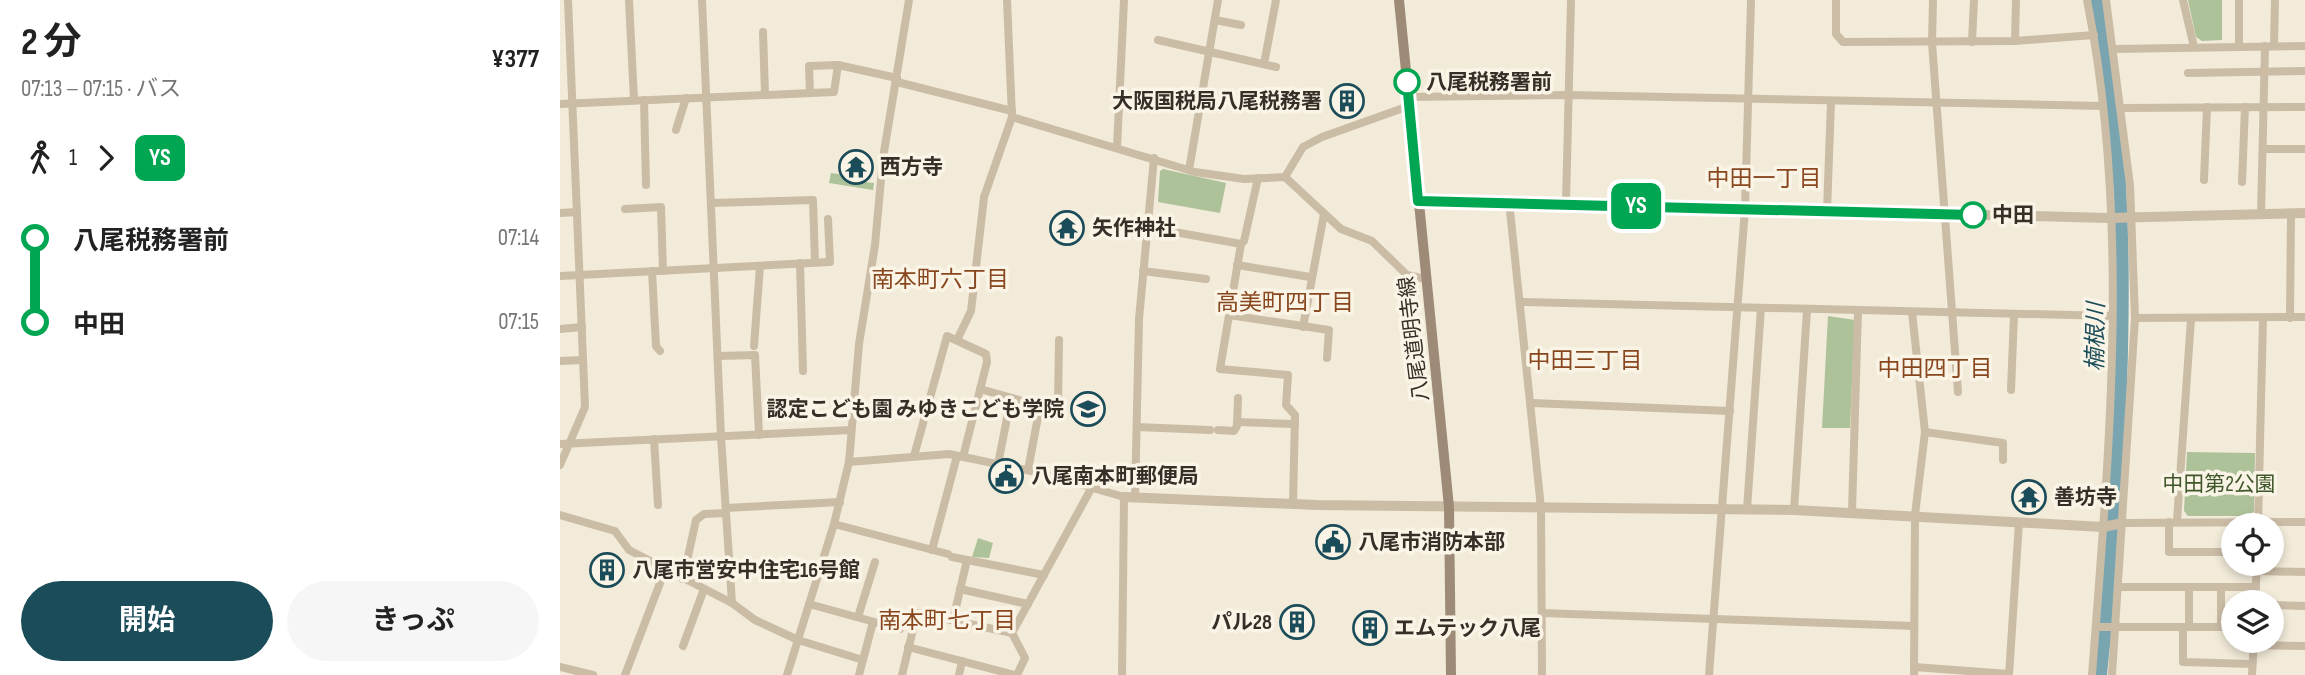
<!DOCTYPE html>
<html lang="ja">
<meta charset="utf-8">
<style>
body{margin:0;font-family:"Sofia Sans Condensed","Noto Sans JP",sans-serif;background:#f6f6f6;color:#222;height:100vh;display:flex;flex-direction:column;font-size:26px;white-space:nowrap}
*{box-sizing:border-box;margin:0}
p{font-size:23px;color:#767676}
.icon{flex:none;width:38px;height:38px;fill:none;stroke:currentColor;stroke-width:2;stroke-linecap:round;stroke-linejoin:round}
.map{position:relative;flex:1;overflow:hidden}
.panel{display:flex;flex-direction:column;background:#fff;width:560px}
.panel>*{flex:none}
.badge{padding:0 14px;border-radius:10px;font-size:24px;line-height:46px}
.tools{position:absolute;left:1661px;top:513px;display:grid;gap:14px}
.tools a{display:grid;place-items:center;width:63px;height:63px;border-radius:50%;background:#fff;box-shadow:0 4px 10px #0003;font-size:35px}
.map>.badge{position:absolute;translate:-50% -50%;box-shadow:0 0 0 4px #fff}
.legs{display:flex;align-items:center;gap:10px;height:77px;padding:0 21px;font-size:23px}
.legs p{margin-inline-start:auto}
.head{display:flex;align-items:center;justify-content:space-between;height:119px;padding:0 21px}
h1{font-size:38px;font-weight:700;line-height:52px}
.cta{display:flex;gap:14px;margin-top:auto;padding:14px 21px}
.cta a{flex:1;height:80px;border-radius:42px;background:#1b4c59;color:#fff;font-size:28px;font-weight:700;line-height:80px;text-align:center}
.cta a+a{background:#f6f6f6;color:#222}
ul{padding:0 21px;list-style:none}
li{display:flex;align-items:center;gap:24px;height:84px;font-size:26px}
li i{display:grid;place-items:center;width:10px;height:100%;margin:0 9px;background:currentColor}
li i::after{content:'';width:18px;height:18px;margin:-9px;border:5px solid;border-radius:50%;background:#fff}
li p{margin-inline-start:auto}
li:first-child i{background:linear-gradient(#0000 50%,currentColor 0)}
li:last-child i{background:linear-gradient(currentColor 50%,#0000 0)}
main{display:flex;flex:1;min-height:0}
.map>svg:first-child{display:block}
.green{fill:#aec29a}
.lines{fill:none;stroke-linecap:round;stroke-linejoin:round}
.river{stroke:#78a5b0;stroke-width:18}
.minor{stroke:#cbbca6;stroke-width:8}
.tertiary{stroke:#cbbca6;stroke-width:10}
.secondary{stroke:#9e8b77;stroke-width:10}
.line-1-casing{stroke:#fff;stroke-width:16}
.line-1{stroke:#00a651;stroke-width:10}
.stop-1-dot{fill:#fff;stroke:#00a651;stroke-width:3.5}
.labels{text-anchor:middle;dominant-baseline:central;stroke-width:7;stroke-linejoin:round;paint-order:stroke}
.stop-label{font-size:21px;font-weight:bold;fill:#362e27;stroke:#faf4e7;text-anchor:start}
.poi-label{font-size:21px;font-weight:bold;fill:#362e27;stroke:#faf4e7;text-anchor:start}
.street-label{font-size:21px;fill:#362e27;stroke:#faf4e7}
.park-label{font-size:21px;fill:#3f562a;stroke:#faf4e7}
.neighbourhood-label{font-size:23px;fill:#88471e;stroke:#faf4e7}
.water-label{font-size:23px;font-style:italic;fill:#1b4c59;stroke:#faf4e7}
</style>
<main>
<section class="panel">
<div class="head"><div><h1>2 分</h1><p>07:13 – 07:15 · バス</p></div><b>¥377</b></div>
<div class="legs"><svg class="icon" aria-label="walk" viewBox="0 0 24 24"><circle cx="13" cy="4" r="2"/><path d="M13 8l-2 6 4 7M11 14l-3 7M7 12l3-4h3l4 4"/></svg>1<svg class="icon" aria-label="forward" viewBox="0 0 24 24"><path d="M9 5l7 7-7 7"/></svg><b class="badge" style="background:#00a651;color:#fff">YS</b></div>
<ul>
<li><i style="color:#00a651"></i><b>八尾税務署前</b><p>07:14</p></li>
<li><i style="color:#00a651"></i><b>中田</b><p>07:15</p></li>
</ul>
<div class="cta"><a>開始</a><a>きっぷ</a></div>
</section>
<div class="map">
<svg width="1745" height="675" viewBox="0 0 1745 675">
<rect width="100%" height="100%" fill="#f2ebda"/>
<g class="green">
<path d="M 1628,0 L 1662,0 L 1662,40 L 1642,41 L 1636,37 Z"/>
<path d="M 603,169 L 666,183 L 660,213 L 598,202 L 600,171 Z"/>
<path d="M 271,173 L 306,178 L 305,182 L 314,183 L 313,190 L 269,183 Z"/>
<path d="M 1268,316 L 1295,320 L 1290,428 L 1262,428 Z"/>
<path d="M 1627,452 L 1695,453 L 1694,511 L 1690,516 L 1628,516 L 1624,511 Z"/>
<path d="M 418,538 L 433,543 L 429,558 L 412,557 Z"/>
</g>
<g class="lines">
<path class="river" d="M 1538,0 C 1568,181 1561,355 1552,537 C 1549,583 1542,629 1538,675"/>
<g class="minor">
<path d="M 69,0 L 74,100"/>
<path d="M 142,0 L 161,437 L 172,603"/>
<path d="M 1276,0 L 1276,34 L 1283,42 L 1455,41 L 1534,35"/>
<path d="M 1373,0 L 1372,43 L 1398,392"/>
<path d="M 1527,0 C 1571,222 1549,452 1532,675"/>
<path d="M 1546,0 L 1570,185 L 1575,318 L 1552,675"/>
<path d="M 1623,0 L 1634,47"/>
<path d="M 655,20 L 681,25"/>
<path d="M 203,32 L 205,94"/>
<path d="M 598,40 L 716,67"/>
<path d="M 1455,41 L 1456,0"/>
<path d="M 1412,42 L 1414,0"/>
<path d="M 1679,46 L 1679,0"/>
<path d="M 1714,46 L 1715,0"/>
<path d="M 1554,49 L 1745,46"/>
<path d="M 704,64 L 716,0"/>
<path d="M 1628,73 L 1745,71"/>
<path d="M 337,82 L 452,111"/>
<path d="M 250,93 L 249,66 L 278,65"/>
<path d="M 848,97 L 1008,95 L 1543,106"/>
<path d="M 84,100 L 86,185"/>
<path d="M 0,104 L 274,92 L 278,65 L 337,78"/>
<path d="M 1561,108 L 1745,107"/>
<path d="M 452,117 L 635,172 L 684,179 L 725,177 L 781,229 L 812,241 L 847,275 L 866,279"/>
<path d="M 116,130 L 126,98"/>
<path d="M 557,148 L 564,0"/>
<path d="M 1703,149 L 1745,149"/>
<path d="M 629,170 L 658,0"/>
<path d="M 725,177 L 743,147 L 762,137 L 849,106"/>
<path d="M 698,178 L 684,241 L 681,244 L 660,369 L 728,375 L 726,405 L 735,415 L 733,504"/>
<path d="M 1644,180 L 1647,107"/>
<path d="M 1682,182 L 1685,107"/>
<path d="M 949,201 L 981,508 L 982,675"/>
<path d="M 151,203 L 253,200 L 255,262"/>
<path d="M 1006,203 L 1011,0"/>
<path d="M 65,209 L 101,207 L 103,271"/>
<path d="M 1267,211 L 1271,102"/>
<path d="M 0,213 L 17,212"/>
<path d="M 1701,214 L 1705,46"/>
<path d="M 587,227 L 681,244"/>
<path d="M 240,263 L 243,371"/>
<path d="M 677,265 L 750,277"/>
<path d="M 92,271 L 96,346 L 100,351"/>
<path d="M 583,271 L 646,279"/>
<path d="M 0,276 L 270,262 L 268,219"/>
<path d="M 961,302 L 1552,316"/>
<path d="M 1352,312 L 1365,432 L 1355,515 L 1354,675"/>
<path d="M 669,315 L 769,330 L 767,358"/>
<path d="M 1575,318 L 1745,317"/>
<path d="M 1730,318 L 1731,213"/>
<path d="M 743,327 L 764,214"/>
<path d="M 0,329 L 22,327"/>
<path d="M 397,340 L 411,311 L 424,197 L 452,117 L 447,0"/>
<path d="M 194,346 L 200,266"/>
<path d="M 158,356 L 195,355 L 199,435"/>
<path d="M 0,361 L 23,360"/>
<path d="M 420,389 L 480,406 L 498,405 L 499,340"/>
<path d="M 1451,390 L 1454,315"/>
<path d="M 972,403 L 1170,411"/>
<path d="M 677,422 L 735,424"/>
<path d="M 577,427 L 650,430"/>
<path d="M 658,430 L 674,431 L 677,426 L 678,398"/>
<path d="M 1365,432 L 1443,443 L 1443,460"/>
<path d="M 94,439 L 98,505"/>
<path d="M 0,444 L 291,430"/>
<path d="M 354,456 L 387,336 L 426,354 L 427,362 L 403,457"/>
<path d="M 289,462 L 389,454 L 481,473 L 564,497 L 562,675"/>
<path d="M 438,464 L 451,398"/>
<path d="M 0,465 L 25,407 L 8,0"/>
<path d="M 468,470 L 480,406"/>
<path d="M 575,498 L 579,319 L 594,158"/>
<path d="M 166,508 L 280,502"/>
<path d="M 1187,509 L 1201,308"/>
<path d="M 1234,510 L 1247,310"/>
<path d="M 1292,512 L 1298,311"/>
<path d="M 0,515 L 55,531 L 69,550 L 172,603 L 195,620 L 238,640 L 303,660"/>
<path d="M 1617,521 L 1631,319"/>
<path d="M 1609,522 L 1609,552 L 1673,552"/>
<path d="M 1563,523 L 1745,522"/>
<path d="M 274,524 L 388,554"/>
<path d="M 1698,525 L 1703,319"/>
<path d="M 372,550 L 397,456"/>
<path d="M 392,557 L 484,575"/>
<path d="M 1697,571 L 1745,572"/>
<path d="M 123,579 L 136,520 L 144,514 L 166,513"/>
<path d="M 1558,587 L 1696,587"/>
<path d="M 400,589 L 468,604"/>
<path d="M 1695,602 L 1697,564"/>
<path d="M 249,604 L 340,629"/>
<path d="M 1712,605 L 1745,606"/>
<path d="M 982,613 L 1354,626"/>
<path d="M 298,617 L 315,562"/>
<path d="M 393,620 L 407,560"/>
<path d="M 1536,627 L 1673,627"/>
<path d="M 1623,627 L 1623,662 L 1692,664"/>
<path d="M 1629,627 L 1629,587"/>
<path d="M 1661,627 L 1661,587"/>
<path d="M 1693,645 L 1745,646"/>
<path d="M 123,646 L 144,589"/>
<path d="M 348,647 L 455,675"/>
<path d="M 0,667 L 33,675"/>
<path d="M 1354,667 L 1449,674"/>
<path d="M 65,675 L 105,570"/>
<path d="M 227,675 L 274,524 L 289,462 L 299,344 L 315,245 L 323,158 L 349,0"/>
<path d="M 299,675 L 313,622"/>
<path d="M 342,675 L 357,613 L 452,633"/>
<path d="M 399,675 L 402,661"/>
<path d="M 457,675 L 465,658 L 452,633 L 532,487"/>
<path d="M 1149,675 L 1185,209 L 1191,0"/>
<path d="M 1449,675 L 1459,522"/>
<path d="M 1692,675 L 1694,640"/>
</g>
<g class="tertiary">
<path d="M 858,201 L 1549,218 L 1745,213"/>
<path d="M 564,497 L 757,505 L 1234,510 L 1543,527 L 1563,523"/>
</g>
<path class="secondary" d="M 839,0 L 889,507 L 891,675"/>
</g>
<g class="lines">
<g class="line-1-casing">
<path id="line-1" d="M 847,82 L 858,201 L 1413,215"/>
</g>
<use href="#line-1" class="line-1"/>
</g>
<defs>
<g id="building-ring" transform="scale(1.75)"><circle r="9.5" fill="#faf4e7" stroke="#1b4c59" stroke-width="1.5"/><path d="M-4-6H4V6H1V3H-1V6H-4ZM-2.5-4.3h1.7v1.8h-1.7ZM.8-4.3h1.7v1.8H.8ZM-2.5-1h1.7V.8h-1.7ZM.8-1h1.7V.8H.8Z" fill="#1b4c59"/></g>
<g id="temple-ring" transform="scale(1.75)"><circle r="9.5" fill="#faf4e7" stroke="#1b4c59" stroke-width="1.5"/><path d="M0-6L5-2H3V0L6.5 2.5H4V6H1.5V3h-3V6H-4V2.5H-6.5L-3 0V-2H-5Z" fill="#1b4c59"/></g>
<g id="school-ring" transform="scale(1.75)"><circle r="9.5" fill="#faf4e7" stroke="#1b4c59" stroke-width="1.5"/><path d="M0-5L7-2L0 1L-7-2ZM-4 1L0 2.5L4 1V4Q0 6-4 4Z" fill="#1b4c59"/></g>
<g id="civic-ring" transform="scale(1.75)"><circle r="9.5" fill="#faf4e7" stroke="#1b4c59" stroke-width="1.5"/><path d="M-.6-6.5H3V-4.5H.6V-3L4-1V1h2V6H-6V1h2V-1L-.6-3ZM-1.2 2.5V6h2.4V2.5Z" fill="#1b4c59"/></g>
</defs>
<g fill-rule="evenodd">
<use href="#building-ring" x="787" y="101"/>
<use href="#temple-ring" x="296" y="167"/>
<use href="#temple-ring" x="507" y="228"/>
<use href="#school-ring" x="528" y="409"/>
<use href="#civic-ring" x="446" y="476"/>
<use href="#temple-ring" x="1469" y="497"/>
<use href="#civic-ring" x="773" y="542"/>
<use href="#building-ring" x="47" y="570"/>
<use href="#building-ring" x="737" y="622"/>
<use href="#building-ring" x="810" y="628"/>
</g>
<g class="stop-1-dot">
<circle cx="847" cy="82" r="12"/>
<circle cx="1413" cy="215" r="12"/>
</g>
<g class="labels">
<g class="stop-label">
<text x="866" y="82">八尾税務署前</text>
<text x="1432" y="215">中田</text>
</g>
<g class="poi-label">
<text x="762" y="101" text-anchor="end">大阪国税局八尾税務署</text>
<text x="320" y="167">西方寺</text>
<text x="532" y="228">矢作神社</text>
<text x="504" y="409" text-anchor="end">認定こども園 みゆきこども学院</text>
<text x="471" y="476">八尾南本町郵便局</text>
<text x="1494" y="497">善坊寺</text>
<text x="798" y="542">八尾市消防本部</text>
<text x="72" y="570">八尾市営安中住宅16号館</text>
<text x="712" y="622" text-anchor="end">パル28</text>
<text x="834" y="628">エムテック八尾</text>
</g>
<g class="street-label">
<text transform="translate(854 339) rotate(-97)">八尾道明寺線</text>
</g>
<g class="park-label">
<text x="1659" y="484">中田第2公園</text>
</g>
<g class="neighbourhood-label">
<text x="1204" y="179">中田一丁目</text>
<text x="380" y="280">南本町六丁目</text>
<text x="725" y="303">高美町四丁目</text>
<text x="1025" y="361">中田三丁目</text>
<text x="1375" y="369">中田四丁目</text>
<text x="387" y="621">南本町七丁目</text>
</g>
<g class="water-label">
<text transform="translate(1536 337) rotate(-89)">楠根川</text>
</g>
</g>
</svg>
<div class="tools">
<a><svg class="icon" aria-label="locate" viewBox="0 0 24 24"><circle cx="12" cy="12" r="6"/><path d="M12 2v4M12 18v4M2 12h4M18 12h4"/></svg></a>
<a><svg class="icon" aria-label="layers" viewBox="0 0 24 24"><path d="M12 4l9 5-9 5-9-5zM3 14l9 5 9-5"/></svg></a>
</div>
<b class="badge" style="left:1076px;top:206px;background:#00a651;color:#fff">YS</b>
</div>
</main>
